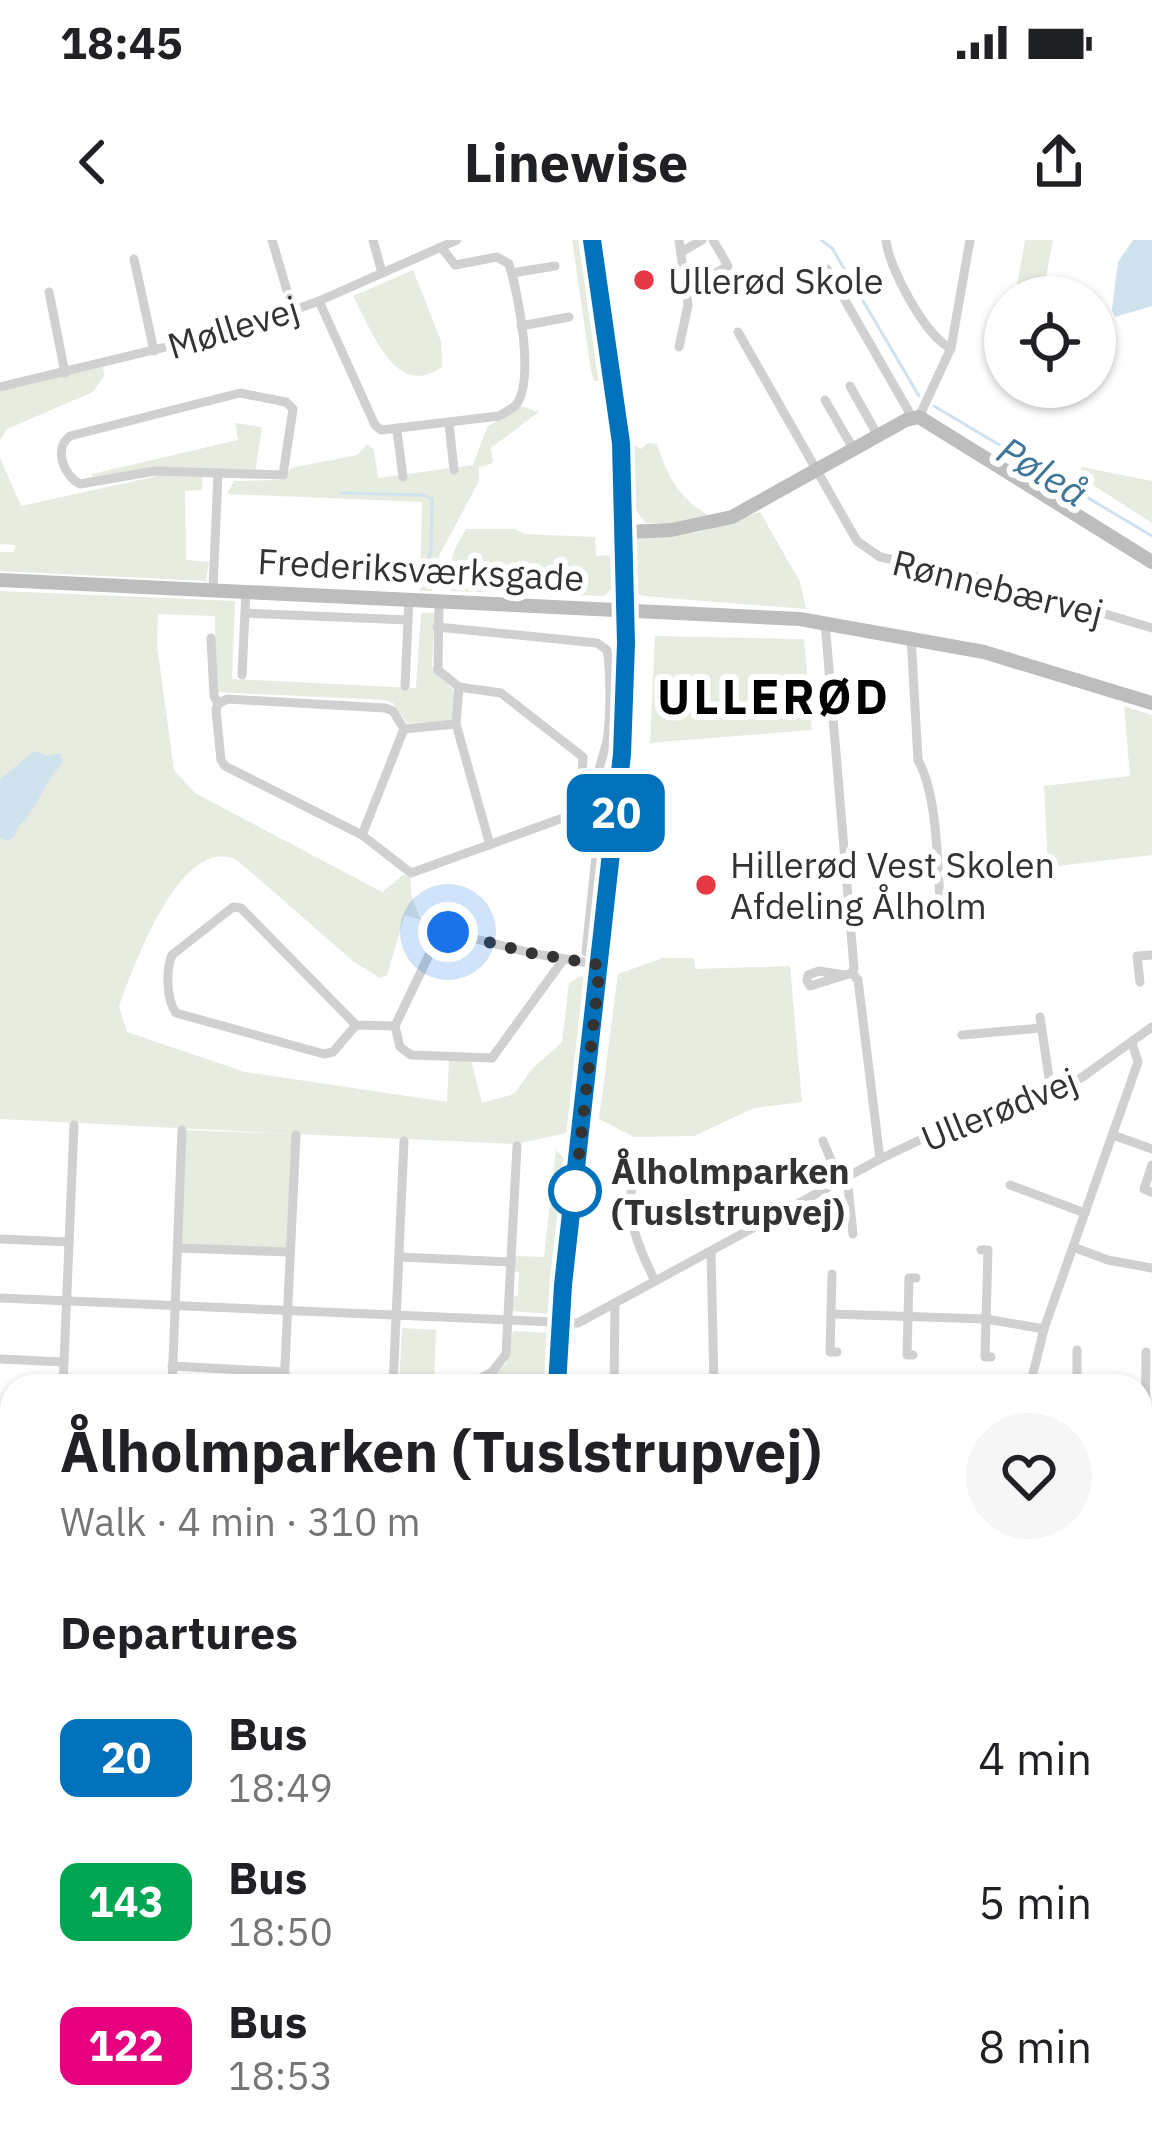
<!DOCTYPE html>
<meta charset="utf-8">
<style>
body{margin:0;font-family:"IBM Plex Sans",sans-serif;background:#f6f6f6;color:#202124;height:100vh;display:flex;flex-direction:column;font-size:45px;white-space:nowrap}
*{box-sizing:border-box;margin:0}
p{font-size:39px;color:#757577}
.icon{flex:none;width:66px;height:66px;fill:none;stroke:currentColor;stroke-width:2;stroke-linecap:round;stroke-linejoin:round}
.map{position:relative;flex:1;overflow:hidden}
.sheet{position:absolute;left:0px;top:1134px;width:1152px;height:771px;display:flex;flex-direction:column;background:#fff;border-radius:36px 36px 0 0;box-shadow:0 3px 9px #0004}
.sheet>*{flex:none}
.badge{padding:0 24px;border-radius:18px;font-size:42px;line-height:78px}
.fabs{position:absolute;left:984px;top:36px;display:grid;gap:24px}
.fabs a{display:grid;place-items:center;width:132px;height:132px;border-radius:50%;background:#fff;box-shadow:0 3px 9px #0004;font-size:60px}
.you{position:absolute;width:60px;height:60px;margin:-30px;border:9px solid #fff;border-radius:50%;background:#1a73e8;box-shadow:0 0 0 18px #1a73e833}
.map>.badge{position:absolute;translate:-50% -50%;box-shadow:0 0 0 6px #fff}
h2{padding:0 60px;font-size:45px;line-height:108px}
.round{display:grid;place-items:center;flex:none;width:126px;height:126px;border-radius:63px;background:#f6f6f6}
.overview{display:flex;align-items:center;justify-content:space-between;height:204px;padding:0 60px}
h1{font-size:57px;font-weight:700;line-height:90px}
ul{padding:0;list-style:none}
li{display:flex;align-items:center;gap:36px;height:144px;padding:0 60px}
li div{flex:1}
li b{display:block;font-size:45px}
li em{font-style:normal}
li .badge{min-width:132px;font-weight:700;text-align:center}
.status{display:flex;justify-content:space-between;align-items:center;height:84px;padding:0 60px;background:#fff;direction:ltr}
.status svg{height:33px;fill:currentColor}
header{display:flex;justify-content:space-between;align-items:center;height:156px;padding:0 60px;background:#fff;font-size:54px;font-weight:700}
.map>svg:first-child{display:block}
.green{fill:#e6ecdf}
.water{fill:#cfe2ee}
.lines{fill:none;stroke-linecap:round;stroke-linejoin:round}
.stream{stroke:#cfe2ee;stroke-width:3}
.street{stroke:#d0d0d0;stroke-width:9}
.secondary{stroke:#bdbdbd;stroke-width:14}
.line-casing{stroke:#fff;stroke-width:27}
.line{stroke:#0072bc;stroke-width:18}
.walk{stroke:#333;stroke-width:12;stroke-dasharray:0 21.6}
.poi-dot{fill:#e63946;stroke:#fff;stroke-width:4.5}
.stop-dot{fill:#fff;stroke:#0072bc;stroke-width:6}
.labels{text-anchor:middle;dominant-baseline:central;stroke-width:12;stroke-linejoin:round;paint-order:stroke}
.poi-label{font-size:36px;fill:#333;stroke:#fff;text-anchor:start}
.street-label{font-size:36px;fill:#333;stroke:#fff}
.stop-label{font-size:36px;font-weight:bold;fill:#333;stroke:#fff;text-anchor:start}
.water-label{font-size:39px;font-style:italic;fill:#3f7597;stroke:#fff}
.district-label{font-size:48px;font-weight:bold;letter-spacing:3px;fill:#000;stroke:#fff}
</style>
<div class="status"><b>18:45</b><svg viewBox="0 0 49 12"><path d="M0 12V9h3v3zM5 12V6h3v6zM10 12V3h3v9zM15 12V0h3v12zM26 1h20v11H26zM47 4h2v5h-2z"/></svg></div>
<header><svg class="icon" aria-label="back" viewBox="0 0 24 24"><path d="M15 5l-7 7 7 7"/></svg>Linewise<svg class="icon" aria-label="share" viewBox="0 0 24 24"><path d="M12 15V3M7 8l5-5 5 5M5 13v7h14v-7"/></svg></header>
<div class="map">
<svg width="1152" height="1903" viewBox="0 0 1152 1903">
<rect width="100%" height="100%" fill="#fff"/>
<g class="green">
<path d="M 572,0 L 587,0 L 609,140 L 594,141 L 591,131 Z"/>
<path d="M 1025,0 L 1053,0 L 1042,57 L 1015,57 Z"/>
<path d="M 413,30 L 441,101 L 442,127 C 395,161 371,88 353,56 Z"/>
<path d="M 103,127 L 104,136 L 93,152 L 7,189 L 0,200 L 0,150 Z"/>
<path d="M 521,166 L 539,172 L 491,208 L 493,223 L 479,227 L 479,241 L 439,316 L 432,351 L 420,351 L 422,262 L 227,254 L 234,241 L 282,240 L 291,228 L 357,215 L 367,204 L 374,210 L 378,238 L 473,225 L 487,187 Z"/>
<path d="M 235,183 L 262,187 L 255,234 L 158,228 L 93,240 L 92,234 L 238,200 Z"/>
<path d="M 626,200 L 641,209 L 648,203 L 657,204 C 667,236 679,258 708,275 L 670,283 L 646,283 C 624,262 628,227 626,200 Z"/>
<path d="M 0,218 L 21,266 L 162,235 L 202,237 L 202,250 L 185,251 L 186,320 L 209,322 L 206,341 L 0,331 L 0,312 L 14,312 L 15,305 L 0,304 Z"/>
<path d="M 1082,227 L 1152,241 L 1152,283 L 1079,236 Z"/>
<path d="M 760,272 L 800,342 L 806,369 L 641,356 L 635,351 L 631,304 L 637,298 L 699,292 Z"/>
<path d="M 466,289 L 515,289 L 524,294 L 595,297 L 596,316 L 617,315 L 614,347 L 604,356 L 450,351 C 446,325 453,311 466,289 Z"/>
<path d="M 0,351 L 235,361 L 232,439 L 416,448 L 421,373 L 435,373 L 432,426 L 454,451 L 455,481 L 407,483 L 393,463 L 384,460 L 216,452 L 215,376 L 158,374 L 157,405 L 174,530 L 195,553 L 382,652 L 403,635 L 410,636 L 412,658 L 421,680 L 405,675 L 387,735 L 380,738 L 354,722 L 237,620 C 180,593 132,730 119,767 L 127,792 L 245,832 L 447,862 L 449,820 L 471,820 L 482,863 L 514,854 L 531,830 L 562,802 L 569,743 L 581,736 L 588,739 L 575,891 L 516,904 L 296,894 L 290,1012 L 178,1008 L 182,890 L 293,894 L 0,879 Z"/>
<path d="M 655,396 L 804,399 L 812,490 L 650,503 Z"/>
<path d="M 1124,466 L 1152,475 L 1152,615 L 1048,627 L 1044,546 L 1130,536 Z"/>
<path d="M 663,718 L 694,718 L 695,729 L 790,726 L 802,862 L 754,868 L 694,896 L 634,897 L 599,879 L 618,734 Z"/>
<path d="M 556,910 L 567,922 L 563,953 L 567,954 L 552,1074 L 512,1071 L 512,1056 L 518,1056 L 519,1032 L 514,1031 L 514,1016 L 544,1017 Z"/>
<path d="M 402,1088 L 436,1090 L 434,1146 L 399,1146 Z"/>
<path d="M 513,1091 L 550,1093 L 549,1146 L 475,1146 L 506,1124 Z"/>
<path d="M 0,1785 L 12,1785 L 12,1893 L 449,1893 L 447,1903 L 0,1903 Z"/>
</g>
<g class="water">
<path d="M 1133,0 L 1152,0 L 1152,66 L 1115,77 L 1112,70 L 1118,22 Z"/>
<path d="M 35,511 L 48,516 L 60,513 L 63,523 C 45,541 44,553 31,572 C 24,583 18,583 15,596 L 8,601 L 0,598 L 0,539 Z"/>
</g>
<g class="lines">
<g class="stream">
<path d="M 821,0 L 832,8 L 919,156"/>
<path d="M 934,166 L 1152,296"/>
<path d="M 341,253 L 423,255 L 432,259 L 431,311 L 426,324"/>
</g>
<g class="street">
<path d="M 272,0 L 293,71"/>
<path d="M 373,0 L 382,33"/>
<path d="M 679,0 L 688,65 L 679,107"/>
<path d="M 886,0 C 888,27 927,99 951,108"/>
<path d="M 681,12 L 702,0"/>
<path d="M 134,19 L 154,111"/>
<path d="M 827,29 L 912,177"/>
<path d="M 512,33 L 555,26"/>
<path d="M 687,50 L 728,26 L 713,0"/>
<path d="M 49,52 L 65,133"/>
<path d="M 319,61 L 375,185 L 381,190 L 499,176 C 504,173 510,170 515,166 C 536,143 518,52 509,24 L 497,17 L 455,25 L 441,7"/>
<path d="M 521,86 L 569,77"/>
<path d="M 738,92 L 857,301 L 880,317 L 995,341 L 1152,388"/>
<path d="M 850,146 L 878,196"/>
<path d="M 0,147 L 245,88 L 319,61 L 457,0"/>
<path d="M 240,153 L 286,162 L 293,169 L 283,235 L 155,231 L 80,244 C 64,236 53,209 70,196 Z"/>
<path d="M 825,160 L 854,210"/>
<path d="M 919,177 L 951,108 L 970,0"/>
<path d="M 449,184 L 454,230"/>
<path d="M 397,191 L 403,237"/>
<path d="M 213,349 L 218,234"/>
<path d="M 439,360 L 438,430 L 459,447 L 501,453 L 583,517 L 580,567 L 574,574 L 411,633 L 362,595 L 225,526 L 221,520 L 216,470 L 218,464 L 227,459 L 385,468 L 393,471 L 404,489 L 456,484"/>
<path d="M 245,373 L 408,380"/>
<path d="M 825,382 L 854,728 L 852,733 L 810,746 L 807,741 L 808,735 L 819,731 L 844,735"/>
<path d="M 437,387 L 597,403 L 607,410 C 611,431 611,484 606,505 C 598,531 588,563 599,588 L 586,712"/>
<path d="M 911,396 L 918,520 C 939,558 937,631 941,674"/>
<path d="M 211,398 L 214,456 L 218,464"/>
<path d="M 242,435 L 246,351"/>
<path d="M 405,446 L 409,358"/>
<path d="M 459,447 L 456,484 L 490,605"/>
<path d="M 362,595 L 404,489"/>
<path d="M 563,720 L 492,818 L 411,815 L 400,807 L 395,786 L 438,696 L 448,692 L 531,713 L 600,725"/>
<path d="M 852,733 L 858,740 L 880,919"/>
<path d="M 1140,742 L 1137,716 L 1152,715"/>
<path d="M 1040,777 L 1051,851"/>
<path d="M 356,785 L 333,812 L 324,814 L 176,773 C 166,759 166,730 172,715 L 233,667 L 241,668 L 356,785 L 395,786"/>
<path d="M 962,795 L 1041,788"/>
<path d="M 1113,895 L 1152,909"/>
<path d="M 823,901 L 840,941"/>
<path d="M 639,926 C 619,966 637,1004 655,1041"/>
<path d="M 847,937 L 853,994"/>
<path d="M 1010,945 L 1085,973"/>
<path d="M 1151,952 L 1144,949 L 1152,925"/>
<path d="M 0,999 L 69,1002"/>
<path d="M 1073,1007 L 1108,1020 L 1152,1028"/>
<path d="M 178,1008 L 290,1012"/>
<path d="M 981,1010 L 988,1010 L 985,1117 L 991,1117"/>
<path d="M 711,1011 L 714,1146"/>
<path d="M 399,1017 L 511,1022"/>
<path d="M 832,1034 L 830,1112 L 837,1112"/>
<path d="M 0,1058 L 578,1083 L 880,919 L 945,888 L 1081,838 L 1152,787"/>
<path d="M 831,1074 L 986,1079 L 1044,1089"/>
<path d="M 913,1115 L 907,1115 L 909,1038 L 916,1038"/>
<path d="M 0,1119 L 64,1122"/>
<path d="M 172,1126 L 285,1132"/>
<path d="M 63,1146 L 74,885"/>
<path d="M 172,1146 L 182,890"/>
<path d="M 284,1146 L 296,895"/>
<path d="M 393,1146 L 404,901"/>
<path d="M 466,1146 L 492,1132 L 506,1114 L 517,906"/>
<path d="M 614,1146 L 615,1063"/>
<path d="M 1030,1146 L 1044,1089 L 1138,822 L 1132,803"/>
<path d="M 1077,1146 L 1077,1110"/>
<path d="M 1145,1200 L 1146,1112"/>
<path d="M 1140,1281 L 1152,1281"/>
<path d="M 1152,1591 L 1144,1591 L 1148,1656 L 1152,1663"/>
<path d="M 1140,1695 L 1152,1695"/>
<path d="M 970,1893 L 970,1903"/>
</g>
<g class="secondary">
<path d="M 625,292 L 671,290 L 732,277 L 906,180 L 919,177 L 1152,322"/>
<path d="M 0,340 L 800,379 L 984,412 L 1152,463"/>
<path d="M 557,1146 L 563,1045 L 622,513 L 626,403 L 621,203 L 592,0"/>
<path d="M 0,1339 L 12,1343"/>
<path d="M 1140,1394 L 1152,1394"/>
<path d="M 1140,1410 L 1152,1410"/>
<path d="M 460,1903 L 463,1893"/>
</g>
</g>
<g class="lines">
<g class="line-casing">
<path id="line" d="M 557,1146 L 563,1045 L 622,514 L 626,403 L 621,203 L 592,0"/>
</g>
<use href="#line" class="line"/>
<path class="walk" d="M 448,692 L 531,713 L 600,725 L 575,951"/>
</g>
<g class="poi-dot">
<circle cx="644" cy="40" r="12"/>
<circle cx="706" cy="645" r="12"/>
</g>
<circle class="stop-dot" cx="575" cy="951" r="24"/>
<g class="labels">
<g class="poi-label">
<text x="668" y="40">Ullerød Skole</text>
<text x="730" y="624">Hillerød Vest Skolen<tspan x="730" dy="41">Afdeling Ålholm</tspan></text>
</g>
<g class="street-label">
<text transform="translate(233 87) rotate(-17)">Møllevej</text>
<text transform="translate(421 329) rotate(3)">Frederiksværksgade</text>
<text transform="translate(998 347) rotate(14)">Rønnebærvej</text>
<text transform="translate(999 869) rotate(-22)">Ullerødvej</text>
</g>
<g class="stop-label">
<text x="611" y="930">Ålholmparken<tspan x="611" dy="41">(Tuslstrupvej)</tspan></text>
</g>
<g class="water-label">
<text transform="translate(1043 231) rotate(31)">Pøleå</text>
</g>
<g class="district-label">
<text x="774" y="456">ULLERØD</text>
</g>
</g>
</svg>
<div class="fabs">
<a><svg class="icon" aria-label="locate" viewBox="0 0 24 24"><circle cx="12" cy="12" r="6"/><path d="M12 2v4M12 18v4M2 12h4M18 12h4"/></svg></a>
</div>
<div class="you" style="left:448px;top:692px"></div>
<b class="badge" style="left:616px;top:573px;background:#0072bc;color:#fff">20</b>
<section class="sheet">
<div class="overview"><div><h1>Ålholmparken (Tuslstrupvej)</h1><p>Walk · 4 min · 310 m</p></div><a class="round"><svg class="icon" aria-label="heart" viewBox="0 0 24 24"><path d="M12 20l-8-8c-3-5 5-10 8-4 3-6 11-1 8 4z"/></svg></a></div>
<h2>Departures</h2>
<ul>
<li><span class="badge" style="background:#0072bc;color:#fff">20</span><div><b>Bus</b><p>18:49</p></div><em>4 min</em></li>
<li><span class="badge" style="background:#00a651;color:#fff">143</span><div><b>Bus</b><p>18:50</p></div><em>5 min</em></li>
<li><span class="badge" style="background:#e6007e;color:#fff">122</span><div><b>Bus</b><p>18:53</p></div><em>8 min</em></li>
</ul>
</section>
</div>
